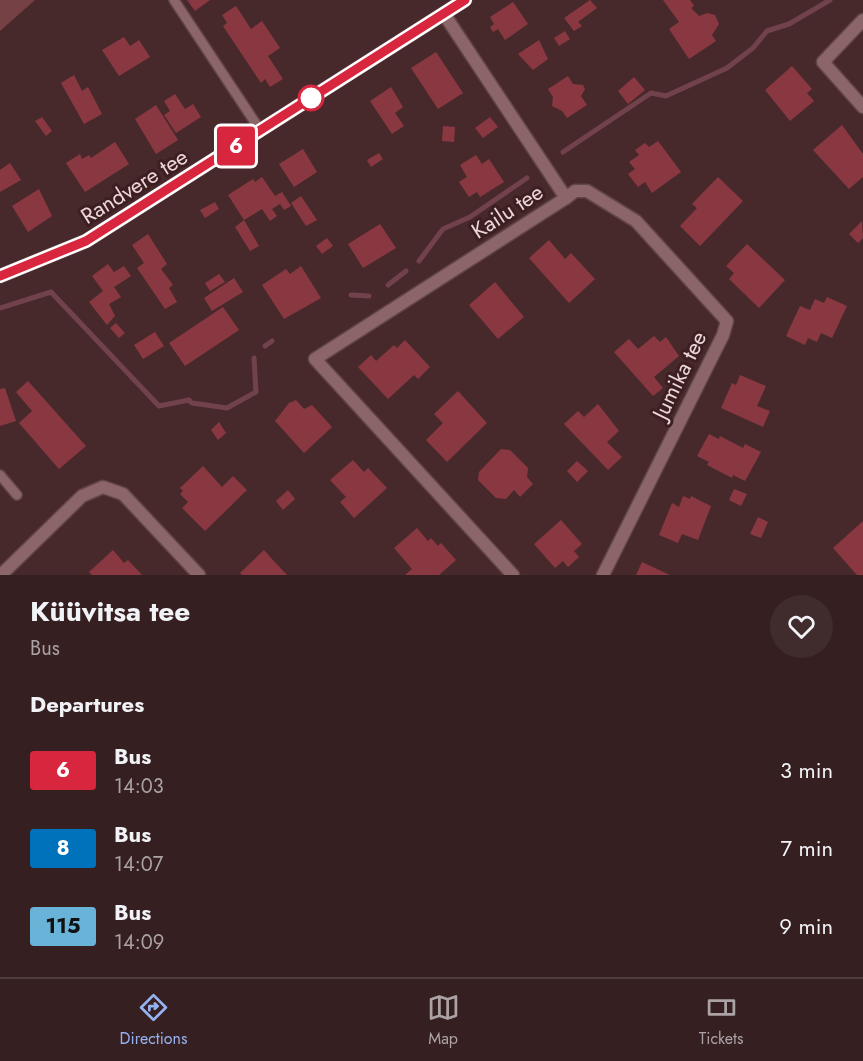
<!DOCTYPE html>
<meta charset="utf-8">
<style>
body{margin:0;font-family:Jost,sans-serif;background:#412c2d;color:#f1f3f6;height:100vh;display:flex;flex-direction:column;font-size:22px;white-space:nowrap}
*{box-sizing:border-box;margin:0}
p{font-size:20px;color:#aaa2a5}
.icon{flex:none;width:33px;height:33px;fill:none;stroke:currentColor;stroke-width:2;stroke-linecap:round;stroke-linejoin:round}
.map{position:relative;height:575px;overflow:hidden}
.side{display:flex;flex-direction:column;background:#361f20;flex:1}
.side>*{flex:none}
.badge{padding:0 12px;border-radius:4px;font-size:21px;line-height:39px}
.map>.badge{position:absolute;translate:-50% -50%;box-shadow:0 0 0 3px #fff}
h2{padding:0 30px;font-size:22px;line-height:54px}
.round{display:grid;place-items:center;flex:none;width:63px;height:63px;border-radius:32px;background:#412c2d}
.overview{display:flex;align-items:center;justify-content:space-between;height:102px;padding:0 30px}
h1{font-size:28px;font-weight:700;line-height:45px}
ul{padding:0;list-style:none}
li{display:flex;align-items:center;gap:18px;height:78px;padding:0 30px}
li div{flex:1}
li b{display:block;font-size:22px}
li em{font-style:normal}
li .badge{min-width:66px;font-weight:700;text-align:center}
.tab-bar{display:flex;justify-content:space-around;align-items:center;height:84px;border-top:2px solid #503d3e;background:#361f20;font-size:16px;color:#aaa2a5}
.tab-bar a{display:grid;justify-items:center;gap:3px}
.tab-bar .active{color:#95b2f1}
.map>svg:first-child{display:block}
.green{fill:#754145}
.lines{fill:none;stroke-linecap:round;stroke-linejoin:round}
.stream{stroke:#71424b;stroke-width:5}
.building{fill:#893841}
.lane-casing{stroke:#624547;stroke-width:12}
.street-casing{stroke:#624547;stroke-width:15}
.secondary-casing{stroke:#624547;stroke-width:15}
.lane{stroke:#8b6567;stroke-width:9}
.street{stroke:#8b6567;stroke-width:12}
.secondary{stroke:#bd8083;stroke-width:12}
.line-casing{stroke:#fff;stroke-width:14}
.line{stroke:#d7263d;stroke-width:9}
.stop-dot{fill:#fff;stroke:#d7263d;stroke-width:3}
.labels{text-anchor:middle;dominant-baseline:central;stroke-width:6;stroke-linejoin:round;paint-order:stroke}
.street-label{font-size:22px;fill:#ecd7d8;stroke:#3d1f21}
</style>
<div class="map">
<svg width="863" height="575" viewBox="0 0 863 575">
<rect width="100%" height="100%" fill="#48292b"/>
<path class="green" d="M 0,0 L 35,0 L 0,31 Z"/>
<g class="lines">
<g class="stream">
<path d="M 563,152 L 651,93 L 666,96 L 727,68 L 753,48 L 767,31 L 789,24 L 830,0"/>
<path d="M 419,261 L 443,229 L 470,217 L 527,178"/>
<path d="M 388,285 L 406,271"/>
<path d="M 351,295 L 369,296"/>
<path d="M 0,308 L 51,292 L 159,406 L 189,400 L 192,403 L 227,408 L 256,392 L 254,358"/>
<path d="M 265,346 L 272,341"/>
</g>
</g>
<g class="building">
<path d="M 187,0 L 210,0 L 195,11 Z"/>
<path d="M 590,0 L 597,8 L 578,22 L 582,26 L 574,31 L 564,18 Z"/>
<path d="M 663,0 L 690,0 L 694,6 L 691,8 L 699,16 L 707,13 L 715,15 L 719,24 L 712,35 L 716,41 L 689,59 L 669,29 L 679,22 Z"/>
<path d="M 513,2 L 528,24 L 505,40 L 498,29 L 493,32 L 490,27 L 494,24 L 490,17 Z"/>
<path d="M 236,6 L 251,29 L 262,21 L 280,48 L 268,56 L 283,79 L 270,87 L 265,79 L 261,83 L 223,26 L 227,23 L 222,15 Z"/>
<path d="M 565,31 L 570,39 L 559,46 L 554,38 Z"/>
<path d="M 124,37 L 130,46 L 139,40 L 150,57 L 119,76 L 102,50 Z"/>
<path d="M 539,40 L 548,59 L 533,70 L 518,54 Z"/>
<path d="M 436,52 L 463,93 L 438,109 L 411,68 Z"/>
<path d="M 792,66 L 812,89 L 807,93 L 814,101 L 790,121 L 765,90 Z"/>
<path d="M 74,75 L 82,91 L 88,87 L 102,114 L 84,124 L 61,83 Z"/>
<path d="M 568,76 L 573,84 L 583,85 L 585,89 L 581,96 L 587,105 L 567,118 L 562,111 L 552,106 L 553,97 L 548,89 Z"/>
<path d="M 634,77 L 645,90 L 628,104 L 618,91 Z"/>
<path d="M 391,87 L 403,107 L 395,113 L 404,126 L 392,134 L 370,101 Z"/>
<path d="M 175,94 L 185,109 L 193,104 L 201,117 L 176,133 L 164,115 L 170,111 L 164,101 Z"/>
<path d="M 156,105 L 178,140 L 156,154 L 135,119 Z"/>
<path d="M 42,117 L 52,131 L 46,136 L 35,121 Z"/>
<path d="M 490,117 L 498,127 L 483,138 L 475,128 Z"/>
<path d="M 842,125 L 863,154 L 863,177 L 849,189 L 813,150 Z"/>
<path d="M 443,126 L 455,127 L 454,142 L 442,141 Z"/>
<path d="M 658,141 L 681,172 L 652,193 L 645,182 L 638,187 L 628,174 L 635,169 L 629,162 L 639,155 L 635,150 L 645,143 L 649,147 Z"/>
<path d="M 115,142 L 129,164 L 85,192 L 66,163 L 80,154 L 82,159 L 89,155 L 91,158 Z"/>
<path d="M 303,149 L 317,172 L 294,187 L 279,164 Z"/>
<path d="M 379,153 L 383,159 L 371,167 L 367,160 Z"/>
<path d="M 476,155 L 482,164 L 489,159 L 504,182 L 480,197 L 477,192 L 469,197 L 459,182 L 467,177 L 460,165 Z"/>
<path d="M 10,163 L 21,180 L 0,192 L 0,170 Z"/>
<path d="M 262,177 L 275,196 L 282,192 L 291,206 L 284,210 L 280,204 L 272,209 L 277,216 L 270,221 L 262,209 L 244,220 L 228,195 L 253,179 L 255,182 Z"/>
<path d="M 718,177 L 743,201 L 700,246 L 680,226 L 697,208 L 692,204 Z"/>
<path d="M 39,189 L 52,216 L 28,232 L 12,206 Z"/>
<path d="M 301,196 L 317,220 L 306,226 L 291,203 Z"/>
<path d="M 215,202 L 219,209 L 205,218 L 200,210 Z"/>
<path d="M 244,220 L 259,246 L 250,251 L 235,227 Z"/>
<path d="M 862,221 L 863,238 L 858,243 L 849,234 Z"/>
<path d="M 380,224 L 396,248 L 363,268 L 348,244 Z"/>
<path d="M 148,234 L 167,264 L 161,269 L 173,285 L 169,288 L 177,302 L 165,309 L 137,268 L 144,263 L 132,245 Z"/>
<path d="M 327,238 L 333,246 L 322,254 L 316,246 Z"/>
<path d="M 549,240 L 565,259 L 571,253 L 595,279 L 569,303 L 529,258 Z"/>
<path d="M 747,244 L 785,280 L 759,308 L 729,279 L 734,273 L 726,266 Z"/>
<path d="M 108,264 L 114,272 L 124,266 L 131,276 L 114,287 L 121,297 L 109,304 L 115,316 L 107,325 L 89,302 L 103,291 L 92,276 Z"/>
<path d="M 301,266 L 321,298 L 284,319 L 262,285 L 286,269 L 290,274 Z"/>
<path d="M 219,274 L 225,282 L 210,291 L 205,283 Z"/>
<path d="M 234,278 L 243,292 L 212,311 L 204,298 Z"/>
<path d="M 495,282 L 524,317 L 498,339 L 469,305 Z"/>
<path d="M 827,297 L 847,306 L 832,338 L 821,333 L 817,342 L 808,338 L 805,345 L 786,336 L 800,306 L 810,310 L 815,299 L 824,303 Z"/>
<path d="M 223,307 L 239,330 L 185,366 L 169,343 Z"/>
<path d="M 116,323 L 125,333 L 119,338 L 110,328 Z"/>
<path d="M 155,332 L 164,346 L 143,359 L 134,345 Z"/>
<path d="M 654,336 L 660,342 L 666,337 L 679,356 L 654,377 L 663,388 L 653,396 L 614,352 L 629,339 L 638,349 Z"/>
<path d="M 405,340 L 430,367 L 418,379 L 414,375 L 388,399 L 358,367 L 371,355 L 376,361 L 394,345 L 397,348 Z"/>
<path d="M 740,375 L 766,386 L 757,406 L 770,411 L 763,427 L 721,408 L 732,383 L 736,385 Z"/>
<path d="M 28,381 L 86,446 L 59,469 L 19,423 L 32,411 L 16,392 Z"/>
<path d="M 5,388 L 16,421 L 0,426 L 0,389 Z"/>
<path d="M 458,391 L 487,423 L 447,462 L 426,440 L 443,423 L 434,414 Z"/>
<path d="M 296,400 L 304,409 L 312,405 L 332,427 L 304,453 L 275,421 L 289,403 Z"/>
<path d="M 598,404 L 619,431 L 607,442 L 622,457 L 608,470 L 564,424 L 578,411 L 584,417 Z"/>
<path d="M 219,422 L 226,433 L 218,440 L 211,430 Z"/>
<path d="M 709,434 L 719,439 L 720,436 L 743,448 L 745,444 L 761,452 L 745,481 L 733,475 L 732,478 L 707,465 L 709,462 L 697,456 Z"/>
<path d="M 501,449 L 510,450 L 528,468 L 527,477 L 533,484 L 520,497 L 514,490 L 506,499 L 496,498 L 478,480 L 479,472 Z"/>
<path d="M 353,460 L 364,472 L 368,468 L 387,488 L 354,518 L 340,502 L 346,497 L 330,480 Z"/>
<path d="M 577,461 L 588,471 L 577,482 L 567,471 Z"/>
<path d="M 203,466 L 222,487 L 233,476 L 247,490 L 205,531 L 182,508 L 188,502 L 180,494 L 183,491 L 180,488 Z"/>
<path d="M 734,489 L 747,494 L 741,506 L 729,500 Z"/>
<path d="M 288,490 L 295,499 L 283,510 L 276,501 Z"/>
<path d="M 683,496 L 690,499 L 691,496 L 711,506 L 698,540 L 682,534 L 678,543 L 659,535 L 672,503 L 679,507 Z"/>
<path d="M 758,517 L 768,522 L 761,538 L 750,534 Z"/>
<path d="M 561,520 L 582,544 L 574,551 L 579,557 L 568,567 L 563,561 L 555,568 L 534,544 Z"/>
<path d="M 863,521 L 863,575 L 857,575 L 833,548 Z"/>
<path d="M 417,528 L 428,541 L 431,538 L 438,546 L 441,543 L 456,560 L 439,575 L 405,575 L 412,569 L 394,548 Z"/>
<path d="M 113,550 L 124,563 L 128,560 L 142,575 L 92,575 L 89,572 Z"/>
<path d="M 264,550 L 272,559 L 287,575 L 242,575 L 240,573 Z"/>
<path d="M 642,562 L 670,575 L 636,575 Z"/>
</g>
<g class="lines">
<g class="lane-casing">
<g id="lane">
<path d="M 174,0 L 260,130"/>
<path d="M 0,475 L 17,495"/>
</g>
</g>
<g class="street-casing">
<g id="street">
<path d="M 444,14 L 566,198 L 315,359 L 513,575"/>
<path d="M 863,20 L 823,62 L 863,107"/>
<path d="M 566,198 L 575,191 L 587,191 L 636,221 L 727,321 L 723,335 L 603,575"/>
<path d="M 1,575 L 82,496 L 103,487 L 123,494 L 199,575"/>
</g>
</g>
<g class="secondary-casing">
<path id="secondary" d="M 0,276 L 86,241 L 465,0"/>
</g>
<use href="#lane" class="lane"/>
<use href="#street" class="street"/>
<use href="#secondary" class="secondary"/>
</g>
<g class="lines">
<g class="line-casing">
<path id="line" d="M 0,276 L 86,241 L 465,0"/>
</g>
<use href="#line" class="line"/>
</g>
<circle class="stop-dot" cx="311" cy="98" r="12"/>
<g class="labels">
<g class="street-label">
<text transform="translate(134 186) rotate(-32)">Randvere tee</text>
<text transform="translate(507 211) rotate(-33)">Kailu tee</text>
<text transform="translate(679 375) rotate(-64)">Jumika tee</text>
</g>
</g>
</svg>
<b class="badge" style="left:236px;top:146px;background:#d7263d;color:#fff">6</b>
</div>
<section class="side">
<div class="overview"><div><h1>Küüvitsa tee</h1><p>Bus</p></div><a class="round"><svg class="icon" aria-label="heart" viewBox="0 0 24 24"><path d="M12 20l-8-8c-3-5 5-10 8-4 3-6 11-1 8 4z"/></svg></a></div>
<h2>Departures</h2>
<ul>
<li><span class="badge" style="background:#d7263d;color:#fff">6</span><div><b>Bus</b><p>14:03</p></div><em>3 min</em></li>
<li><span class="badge" style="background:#0072bc;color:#fff">8</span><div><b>Bus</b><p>14:07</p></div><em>7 min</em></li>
<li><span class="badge" style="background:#69b3d9;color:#111">115</span><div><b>Bus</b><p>14:09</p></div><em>9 min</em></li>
</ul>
</section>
<nav class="tab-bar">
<a class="active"><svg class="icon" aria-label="directions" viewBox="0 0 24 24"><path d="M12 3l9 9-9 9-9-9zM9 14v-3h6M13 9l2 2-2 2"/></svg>Directions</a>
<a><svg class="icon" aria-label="map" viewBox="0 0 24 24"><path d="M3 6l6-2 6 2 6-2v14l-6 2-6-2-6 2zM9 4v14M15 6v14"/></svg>Map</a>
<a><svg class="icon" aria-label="tickets" viewBox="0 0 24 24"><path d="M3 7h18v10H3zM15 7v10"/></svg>Tickets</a>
</nav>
